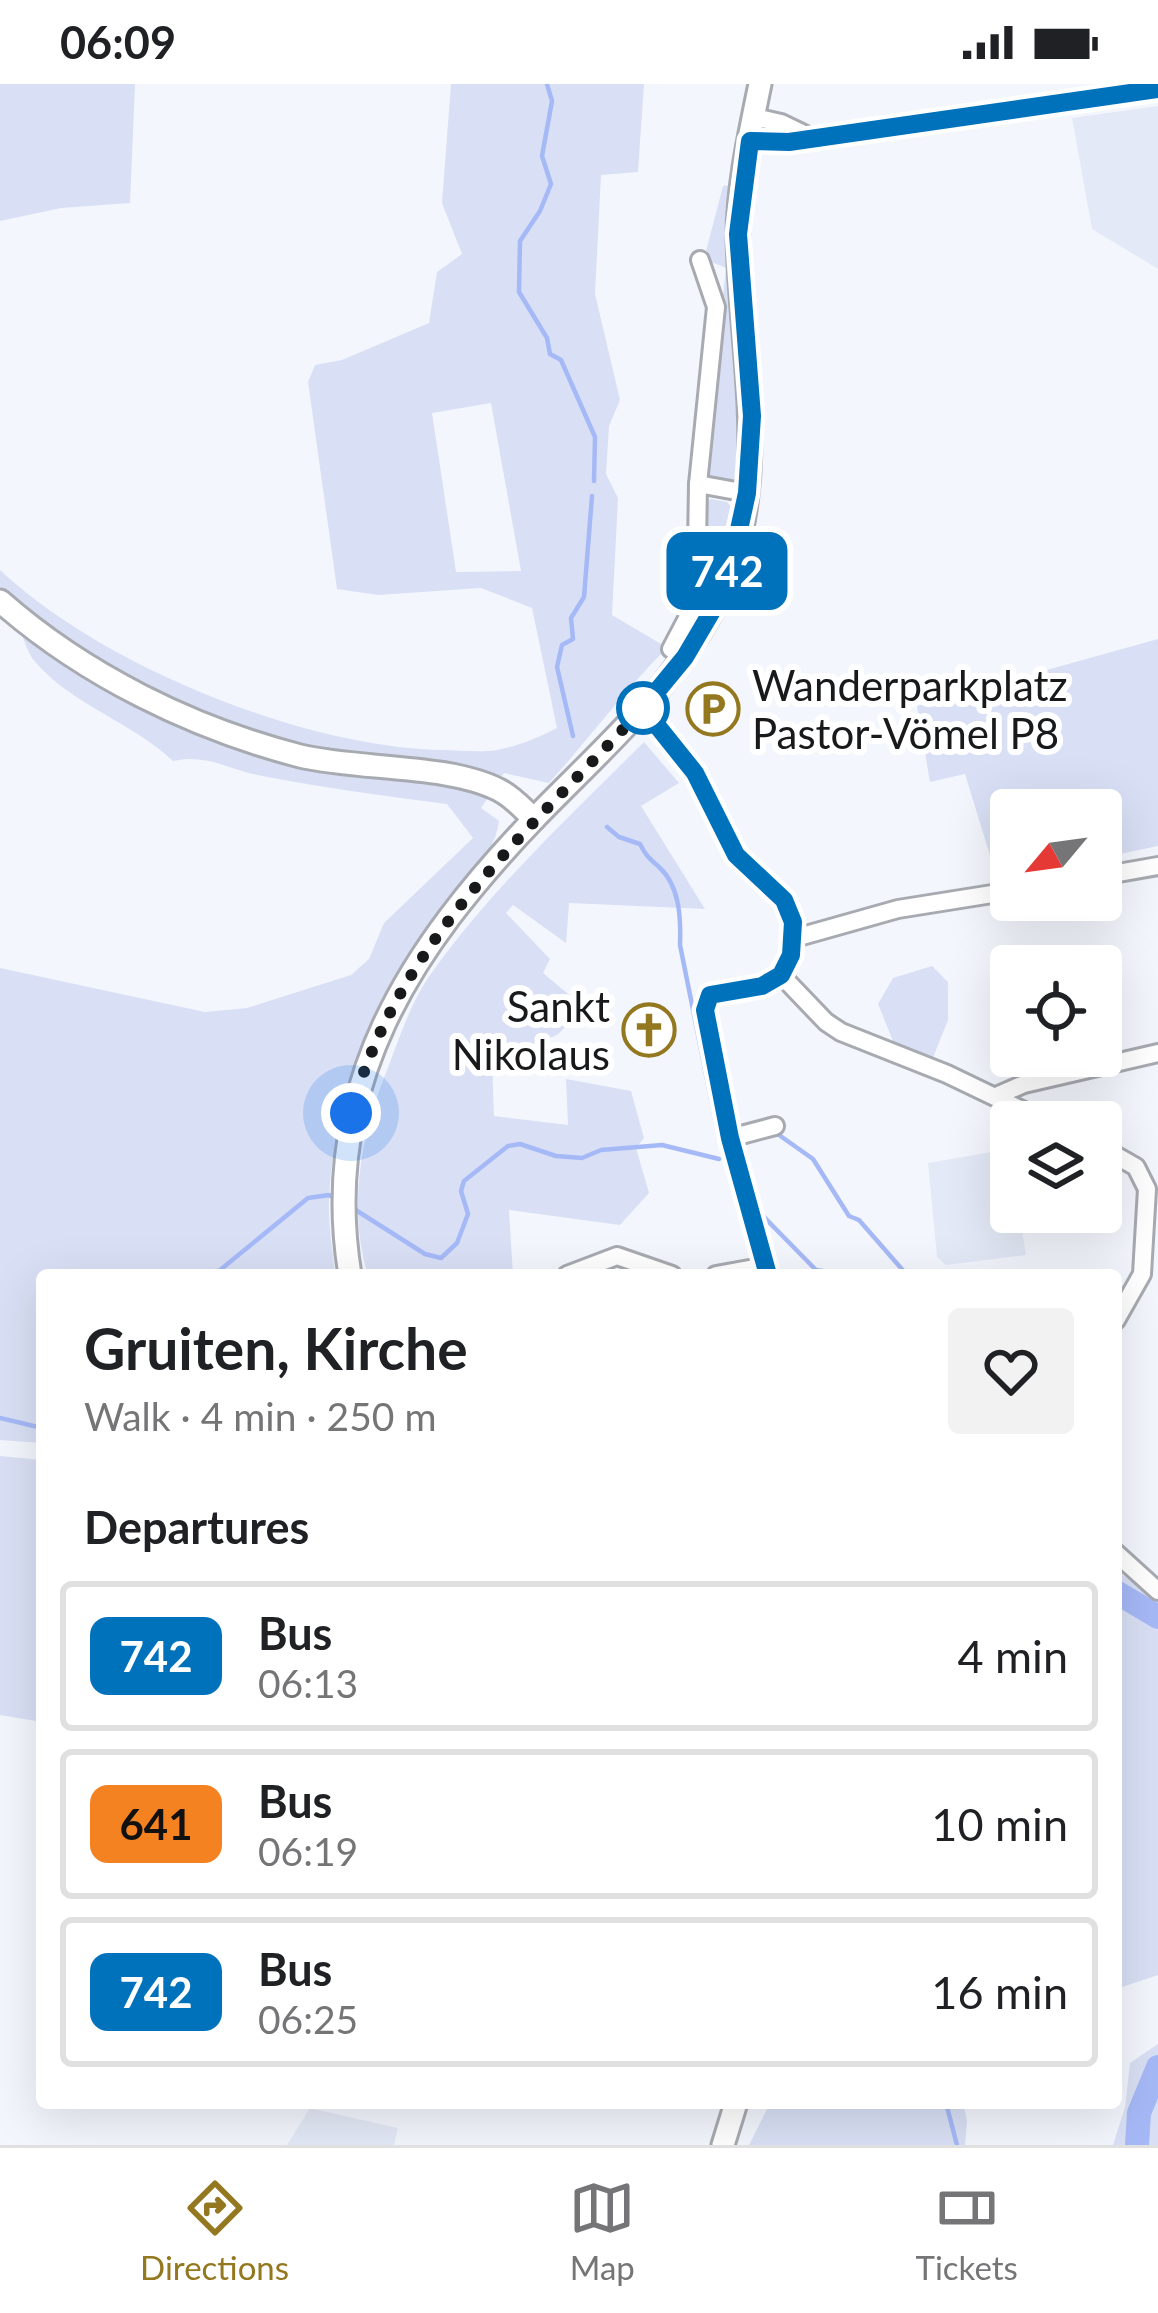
<!DOCTYPE html>
<meta charset="utf-8">
<style>
body{margin:0;font-family:Lato,sans-serif;background:#f2f2f2;color:#202124;height:100vh;display:flex;flex-direction:column;font-size:45px;white-space:nowrap}
*{box-sizing:border-box;margin:0}
p{font-size:39px;color:#757577}
.icon{flex:none;width:66px;height:66px;fill:none;stroke:currentColor;stroke-width:2;stroke-linecap:round;stroke-linejoin:round}
.map{position:relative;flex:1;overflow:hidden}
.sheet{position:absolute;left:36px;top:1185px;width:1086px;height:840px;display:flex;flex-direction:column;background:#fff;border-radius:12px;box-shadow:0 12px 48px #0002}
.sheet>*{flex:none}
.badge{padding:0 24px;border-radius:18px;font-size:42px;line-height:78px}
.needle{width:78px;rotate:241deg}
.tools{position:absolute;left:990px;top:705px;display:grid;gap:24px}
.tools a{display:grid;place-items:center;width:132px;height:132px;border-radius:12px;background:#fff;box-shadow:0 12px 48px #0002;font-size:60px}
.you{position:absolute;width:60px;height:60px;margin:-30px;border:9px solid #fff;border-radius:50%;background:#1a73e8;box-shadow:0 0 0 18px #1a73e833}
.map>.badge{position:absolute;translate:-50% -50%;box-shadow:0 0 0 6px #fff}
h2{padding:0 48px;font-size:45px;line-height:108px}
.round{display:grid;place-items:center;flex:none;width:126px;height:126px;border-radius:12px;background:#f2f2f2}
.overview{display:flex;align-items:center;justify-content:space-between;height:204px;padding:0 48px}
h1{font-size:57px;font-weight:700;line-height:90px}
ul{padding:0;list-style:none}
li{display:flex;align-items:center;gap:36px;height:150px;margin:0 24px 18px;padding:0 24px;border:6px solid #e0e0e0;border-radius:12px}
li div{flex:1}
li b{display:block;font-size:45px}
li em{font-style:normal}
li .badge{min-width:132px;font-weight:700;text-align:center}
.status{display:flex;justify-content:space-between;align-items:center;height:84px;padding:0 60px;background:#fff;direction:ltr}
.status svg{height:33px;fill:currentColor}
.menu{display:flex;justify-content:space-around;align-items:center;height:168px;border-top:3px solid #e0e0e0;background:#fff;font-size:33px;color:#757577}
.menu a{display:grid;justify-items:center;gap:6px}
.menu .active{color:#94781f}
.map>svg:first-child{display:block}
.built{fill:#e4e9f7}
.green{fill:#d9e0f5;fill-rule:evenodd}
.lines{fill:none;stroke-linecap:round;stroke-linejoin:round}
.stream{stroke:#a6b9f7;stroke-width:4.5}
.river{stroke:#a6b9f7;stroke-width:24}
.minor-casing{stroke:#a8aab1;stroke-width:22}
.secondary-casing{stroke:#a8aab1;stroke-width:27}
.minor{stroke:#fff;stroke-width:16}
.secondary{stroke:#fff;stroke-width:21}
.line-casing{stroke:#fff;stroke-width:27}
.line{stroke:#0072bc;stroke-width:18}
.walk{stroke:#18191b;stroke-width:12;stroke-dasharray:0 21.6}
.stop-dot{fill:#fff;stroke:#0072bc;stroke-width:6}
.labels{text-anchor:middle;dominant-baseline:central;stroke-width:12;stroke-linejoin:round;paint-order:stroke}
.poi-label{font-size:42px;fill:#18191b;stroke:#fff;text-anchor:start}
</style>
<div class="status"><b>06:09</b><svg viewBox="0 0 49 12"><path d="M0 12V9h3v3zM5 12V6h3v6zM10 12V3h3v9zM15 12V0h3v12zM26 1h20v11H26zM47 4h2v5h-2z"/></svg></div>
<div class="map">
<svg width="1158" height="2061" viewBox="0 0 1158 2061">
<rect width="100%" height="100%" fill="#f4f6fd"/>
<g class="built">
<path d="M 1158,22 L 1158,185 L 1092,145 L 1072,34 Z"/>
<path d="M 992,1068 L 995,1082 L 1011,1080 L 1011,1128 L 1019,1128 L 1026,1171 L 946,1181 L 937,1173 L 928,1079 Z"/>
<path d="M 310,2024 L 398,2044 L 394,2061 L 287,2061 Z"/>
</g>
<g class="green">
<path d="M 0,0 L 135,0 L 130,119 L 61,124 L 0,137 Z"/>
<path d="M 451,0 L 644,0 L 638,88 L 601,91 L 595,210 L 620,316 L 609,342 L 606,390 L 618,414 L 612,531 L 661,560 L 664,567 C 623,608 588,656 549,699 L 504,689 L 481,724 L 499,737 C 494,779 451,807 428,842 C 373,924 333,1017 329,1117 C 328,1141 333,1167 335,1191 L 42,1191 L 42,1359 L 0,1356 L 0,884 L 205,928 L 247,924 L 351,891 L 369,875 L 384,839 L 473,754 L 447,720 C 385,712 324,704 262,692 C 228,686 208,669 173,677 C 133,639 73,621 36,579 C 18,558 22,524 0,504 L 0,486 C 102,582 303,663 442,666 C 460,666 479,669 497,666 C 519,662 537,654 557,644 L 532,524 L 481,504 L 378,511 L 337,505 L 308,298 L 315,281 L 342,276 L 429,239 L 437,188 L 462,170 L 442,119 ZM 491,319 L 521,487 L 456,488 L 432,329 Z"/>
<path d="M 731,101 L 741,392 L 728,401 L 714,398 L 704,382 L 726,184 L 704,175 L 723,102 Z"/>
<path d="M 711,415 L 727,418 L 734,427 L 726,473 L 716,490 L 706,489 L 702,467 L 704,418 Z"/>
<path d="M 1158,555 L 1158,762 L 1101,774 L 1101,726 L 1011,726 L 1011,789 L 996,791 L 965,690 L 930,698 L 917,622 Z"/>
<path d="M 644,658 L 679,699 L 641,722 L 705,825 L 569,819 L 566,859 L 513,821 L 506,829 L 550,875 L 543,889 L 585,924 L 557,951 L 492,977 L 494,1032 L 568,1041 L 566,995 L 631,1007 L 644,1054 L 636,1064 L 649,1109 L 620,1141 L 509,1126 L 513,1191 L 368,1191 C 348,1126 360,1056 384,994 C 397,961 408,924 428,894 C 489,807 569,733 644,658 Z"/>
<path d="M 932,882 L 948,898 L 948,936 L 932,976 L 895,962 L 878,920 L 893,894 Z"/>
<path d="M 0,1372 L 42,1376 L 42,1638 L 0,1631 Z"/>
<path d="M 1116,1487 L 1158,1513 L 1158,1891 L 1116,1905 Z"/>
<path d="M 1158,1960 L 1158,2061 L 1113,2061 L 1125,2023 L 1130,1979 Z"/>
<path d="M 770,2019 L 963,2019 L 967,2037 L 965,2061 L 749,2061 Z"/>
</g>
<g class="lines">
<g class="stream">
<path d="M 547,0 L 552,17 L 542,72 L 551,100 L 540,127 L 520,157 L 519,208 L 547,254 L 550,270 L 561,276 L 595,353 L 594,397"/>
<path d="M 573,652 L 557,583 L 562,561 L 573,555 L 571,534 L 584,513 L 592,412"/>
<path d="M 607,743 L 619,753 L 640,760 C 646,772 649,774 659,783 C 680,802 681,835 680,861 L 719,1055 L 724,1057"/>
<path d="M 779,1051 L 813,1075 L 849,1132 L 859,1136 L 907,1191"/>
<path d="M 351,1123 L 425,1170 L 441,1174 L 457,1159 L 468,1130 L 461,1107 L 464,1097 L 508,1062 L 520,1060 L 556,1072 L 582,1074 L 601,1066 L 662,1061 L 719,1075"/>
<path d="M 759,1128 L 816,1186 L 850,1191"/>
<path d="M 214,1191 L 308,1114 L 329,1111 L 336,1115"/>
<path d="M 0,1334 L 42,1344"/>
<path d="M 946,2019 L 957,2061"/>
</g>
<g class="river">
<path d="M 1116,1508 L 1158,1533"/>
<path d="M 1137,2061 L 1139,2029 L 1158,1983"/>
</g>
<g class="minor-casing">
<g id="minor">
<path d="M 754,33 L 781,39 L 810,53"/>
<path d="M 750,57 L 789,58 L 1158,5"/>
<path d="M 698,400 L 747,409"/>
<path d="M 671,565 L 701,508 L 702,498 L 697,462 L 698,400 L 716,223 L 700,176"/>
<path d="M 643,624 L 695,689 L 736,771 L 784,816 L 793,838 L 795,854 L 781,891 L 762,902 L 710,912 L 705,926 L 730,1054 L 768,1191"/>
<path d="M 1101,792 L 1158,782"/>
<path d="M 795,854 L 898,825 L 1011,807"/>
<path d="M 781,891 L 826,938 L 841,948 L 947,990 L 1047,1038"/>
<path d="M 996,1012 L 1024,1000 L 1158,969"/>
<path d="M 730,1054 L 775,1042"/>
<path d="M 1101,1063 L 1136,1083 L 1147,1105 L 1142,1190 L 1116,1236"/>
<path d="M 567,1191 L 617,1172 L 672,1191"/>
<path d="M 716,1191 L 766,1182"/>
<path d="M 1116,1469 L 1158,1507"/>
</g>
</g>
<g class="secondary-casing">
<g id="secondary">
<path d="M 0,517 C 84,591 192,644 300,672 C 359,686 448,680 499,706 C 513,713 523,725 534,735"/>
<path d="M 350,1191 C 319,1002 410,864 536,733 C 599,668 669,608 712,527 C 776,410 740,277 738,152 C 738,102 750,49 760,0"/>
<path d="M 723,2061 L 736,2019"/>
</g>
</g>
<use href="#minor" class="minor"/>
<use href="#secondary" class="secondary"/>
</g>
<g class="lines">
<g class="line-casing">
<path id="line" d="M 768,1191 L 730,1054 L 705,926 L 710,911 L 762,902 L 781,891 L 791,871 L 793,838 L 784,816 L 736,771 L 695,689 L 643,624 L 685,573 L 715,522 L 735,464 L 747,409 L 752,332 L 738,150 L 750,57 L 789,58 L 1158,5"/>
</g>
<use href="#line" class="line"/>
<path class="walk" d="M 351,1029 C 398,855 526,751 643,624"/>
</g>
<defs>
<g id="parking-ring" transform="scale(2.7)"><circle r="9.5" fill="#fff" stroke="#94781f" stroke-width="1.5"/><path d="M-3.5-5.5H1a3.5 3.5 0 0 1 0 7H-1V5.5H-3.5ZM-1-3.4V-.6H.8a1.4 1.4 0 0 0 0-2.8Z" fill="#94781f"/></g>
<g id="church-ring" transform="scale(2.7)"><circle r="9.5" fill="#fff" stroke="#94781f" stroke-width="1.5"/><path d="M-1.2-6h2.4v3.5h3.3v2.4h-3.3V6h-2.4V-.1h-3.3v-2.4h3.3Z" fill="#94781f"/></g>
</defs>
<g fill-rule="evenodd">
<use href="#parking-ring" x="713" y="625"/>
<use href="#church-ring" x="649" y="946"/>
</g>
<circle class="stop-dot" cx="643" cy="624" r="24"/>
<g class="labels">
<g class="poi-label">
<text x="752" y="601">Wanderparkplatz<tspan x="752" dy="48">Pastor-Vömel P8</tspan></text>
<text x="610" y="922" text-anchor="end">Sankt<tspan x="610" dy="48">Nikolaus</tspan></text>
</g>
</g>
</svg>
<div class="tools">
<a><svg class="needle" viewBox="-14 -14 28 28"><path d="M0-13l5 13h-10z" fill="#e53935"/><path d="M0 13l5-13h-10z" fill="#757577"/></svg></a>
<a><svg class="icon" aria-label="locate" viewBox="0 0 24 24"><circle cx="12" cy="12" r="6"/><path d="M12 2v4M12 18v4M2 12h4M18 12h4"/></svg></a>
<a><svg class="icon" aria-label="layers" viewBox="0 0 24 24"><path d="M12 4l9 5-9 5-9-5zM3 14l9 5 9-5"/></svg></a>
</div>
<div class="you" style="left:351px;top:1029px"></div>
<b class="badge" style="left:727px;top:487px;background:#0072bc;color:#fff">742</b>
<section class="sheet">
<div class="overview"><div><h1>Gruiten, Kirche</h1><p>Walk · 4 min · 250 m</p></div><a class="round"><svg class="icon" aria-label="heart" viewBox="0 0 24 24"><path d="M12 20l-8-8c-3-5 5-10 8-4 3-6 11-1 8 4z"/></svg></a></div>
<h2>Departures</h2>
<ul>
<li><span class="badge" style="background:#0072bc;color:#fff">742</span><div><b>Bus</b><p>06:13</p></div><em>4 min</em></li>
<li><span class="badge" style="background:#f58220;color:#111">641</span><div><b>Bus</b><p>06:19</p></div><em>10 min</em></li>
<li><span class="badge" style="background:#0072bc;color:#fff">742</span><div><b>Bus</b><p>06:25</p></div><em>16 min</em></li>
</ul>
</section>
</div>
<nav class="menu">
<a class="active"><svg class="icon" aria-label="directions" viewBox="0 0 24 24"><path d="M12 3l9 9-9 9-9-9zM9 14v-3h6M13 9l2 2-2 2"/></svg>Directions</a>
<a><svg class="icon" aria-label="map" viewBox="0 0 24 24"><path d="M3 6l6-2 6 2 6-2v14l-6 2-6-2-6 2zM9 4v14M15 6v14"/></svg>Map</a>
<a><svg class="icon" aria-label="tickets" viewBox="0 0 24 24"><path d="M3 7h18v10H3zM15 7v10"/></svg>Tickets</a>
</nav>
